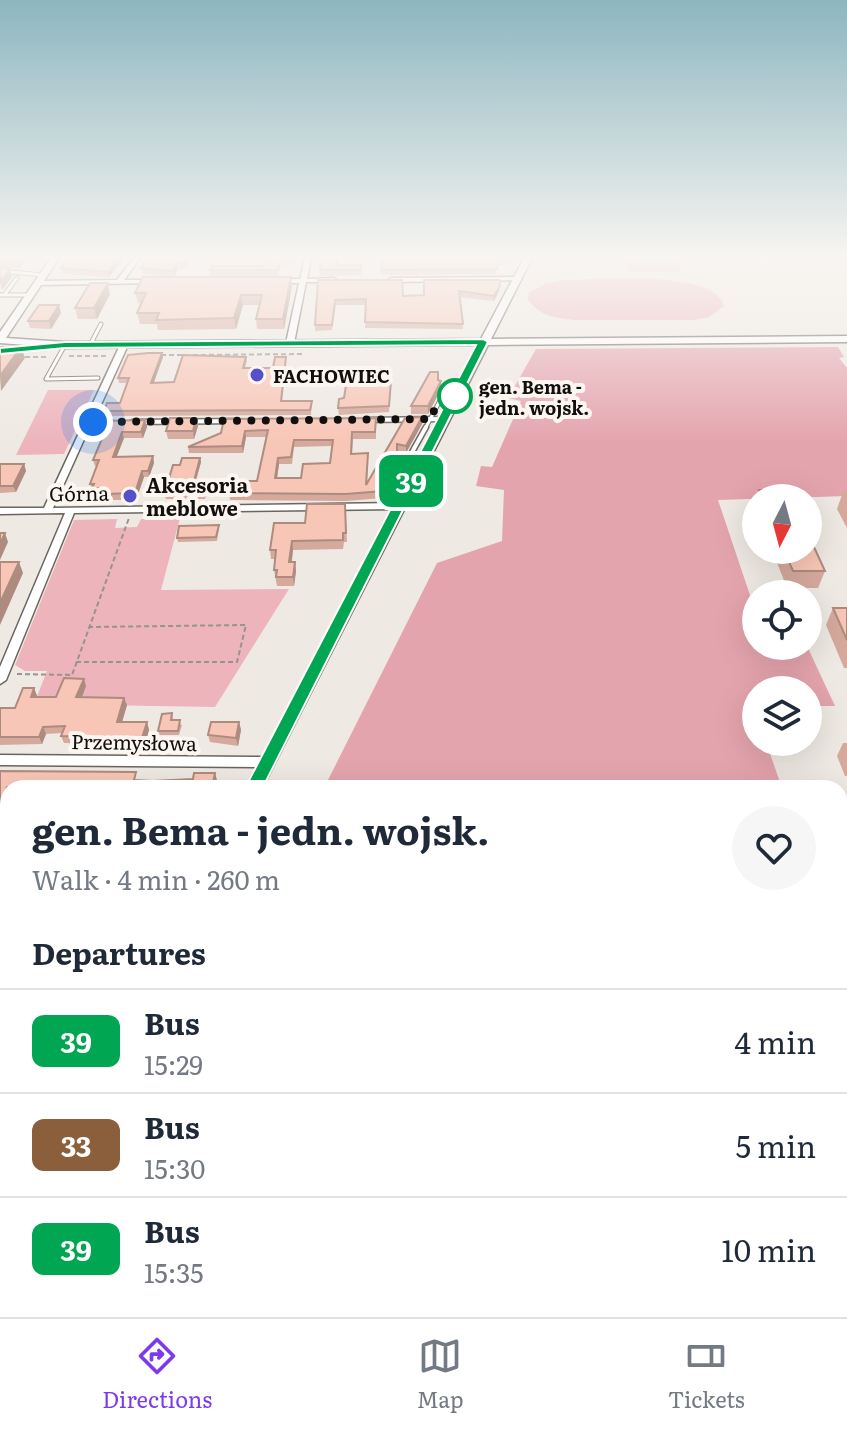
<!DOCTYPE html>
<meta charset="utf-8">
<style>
body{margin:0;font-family:Literata,serif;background:#f6f6f7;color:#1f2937;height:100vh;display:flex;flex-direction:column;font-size:30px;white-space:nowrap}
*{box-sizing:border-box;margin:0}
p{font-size:26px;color:#747a83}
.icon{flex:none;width:44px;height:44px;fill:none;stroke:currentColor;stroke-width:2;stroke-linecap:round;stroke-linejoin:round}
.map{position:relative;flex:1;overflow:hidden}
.sheet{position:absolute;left:0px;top:780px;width:848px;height:538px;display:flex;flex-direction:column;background:#fff;border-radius:24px 24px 0 0;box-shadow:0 8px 32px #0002}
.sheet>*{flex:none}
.badge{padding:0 16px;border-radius:12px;font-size:28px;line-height:52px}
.needle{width:52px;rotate:186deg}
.tools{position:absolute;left:742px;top:484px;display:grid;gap:16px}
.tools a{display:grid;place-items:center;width:80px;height:80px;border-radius:50%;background:#fff;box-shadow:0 8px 32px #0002;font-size:40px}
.you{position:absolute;width:40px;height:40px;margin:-20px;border:6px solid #fff;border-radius:50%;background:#1a73e8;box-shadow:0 0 0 12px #1a73e833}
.map>.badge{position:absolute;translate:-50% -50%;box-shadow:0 0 0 4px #fff}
h2{padding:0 32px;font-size:30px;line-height:72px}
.round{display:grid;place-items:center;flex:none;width:84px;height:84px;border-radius:42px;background:#f6f6f7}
.overview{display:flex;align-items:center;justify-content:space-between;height:136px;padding:0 32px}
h1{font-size:38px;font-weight:700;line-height:60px}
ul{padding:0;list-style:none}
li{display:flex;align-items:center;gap:24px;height:104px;padding:0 32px;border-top:2px solid #e0e1e3}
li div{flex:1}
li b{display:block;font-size:30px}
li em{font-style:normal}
li .badge{min-width:88px;font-weight:700;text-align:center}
.menu{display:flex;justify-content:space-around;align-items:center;height:112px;border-top:2px solid #e0e1e3;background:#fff;font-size:22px;color:#747a83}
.menu a{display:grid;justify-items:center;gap:4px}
.menu .on{color:#7c3aed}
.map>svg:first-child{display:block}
.green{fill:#edb4bc}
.forest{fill:#e4a4ad}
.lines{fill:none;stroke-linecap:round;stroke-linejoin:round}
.service-far1-casing{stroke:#6b6560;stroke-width:5}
.service-casing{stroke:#6b6560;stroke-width:7}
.minor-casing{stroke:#6b6560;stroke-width:3}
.tertiary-casing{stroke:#6b6560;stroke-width:3}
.path-far1{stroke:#97938e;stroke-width:2;stroke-dasharray:5 3;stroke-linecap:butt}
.path{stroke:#97938e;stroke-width:3;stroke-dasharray:12 6;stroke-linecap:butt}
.service-far1{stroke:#fff;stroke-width:3}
.service{stroke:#fff;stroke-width:4}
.minor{fill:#fff;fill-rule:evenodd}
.tertiary{fill:#fff;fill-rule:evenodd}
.wall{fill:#d5aa9d;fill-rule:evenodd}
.shaded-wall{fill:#ae8b7f}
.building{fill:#f8c6b6;stroke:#ae8b7f;stroke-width:2;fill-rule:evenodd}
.line{fill:#00a651;stroke:#fff;stroke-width:2}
.walk{stroke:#12100e;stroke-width:8;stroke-dasharray:0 14.4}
.poi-dot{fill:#5650c8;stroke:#fcf6f0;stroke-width:3}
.stop-dot{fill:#fff;stroke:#00a651;stroke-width:4}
.labels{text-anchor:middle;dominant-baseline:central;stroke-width:8;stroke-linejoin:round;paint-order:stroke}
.far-poi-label{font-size:18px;font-weight:bold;fill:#12100e;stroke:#fcf6f0;text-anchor:start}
.far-stop-label{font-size:18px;font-weight:bold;fill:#12100e;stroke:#fcf6f0;text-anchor:start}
.poi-label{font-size:20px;font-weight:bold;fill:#12100e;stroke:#fcf6f0;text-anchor:start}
.street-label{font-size:20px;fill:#12100e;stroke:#fcf6f0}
</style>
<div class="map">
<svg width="847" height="1317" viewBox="0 0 847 1317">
<rect width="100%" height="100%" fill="#efe9e3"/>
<g class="green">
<path d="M 625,261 L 677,261 L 681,272 L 629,272 Z"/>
<path d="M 562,280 C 594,280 715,268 724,306 L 709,317 L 693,320 L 574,320 C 555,318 540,316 528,300 L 529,293 L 546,283 Z"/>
<path d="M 48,390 L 94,390 L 64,454 L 16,455 Z"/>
<path d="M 180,518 L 161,590 L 289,589 L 215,707 L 34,704 L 47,671 L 25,671 L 15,665 L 74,520 L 117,519 L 115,528 L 137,527 L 141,519 Z"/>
</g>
<g class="forest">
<path d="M 838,347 L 844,357 L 839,358 L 847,368 L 847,496 L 718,500 L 753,604 L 756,606 L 756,646 L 807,646 L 835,706 L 808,706 L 808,690 L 756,690 L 756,707 L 753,707 L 756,742 L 766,742 L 782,788 L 324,788 L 437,563 L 502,541 L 504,490 L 476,486 L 481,466 L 492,467 L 521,401 L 508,398 L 536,349 Z"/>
<path d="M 840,852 L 847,852 L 847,1317 L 230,1317 L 222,1310 L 840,1310 Z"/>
</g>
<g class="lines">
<g class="service-far1-casing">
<g id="service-far1">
<path d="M 0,271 L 43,275"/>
<path d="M 5,294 L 17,278"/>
<path d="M 0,295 L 29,295"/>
<path d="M 65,345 L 46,379 L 98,378"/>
<path d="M 90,345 L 101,324"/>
<path d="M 425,429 L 445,391 L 461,384"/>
</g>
</g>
<g class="service-casing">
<path id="service" d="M 422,461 L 411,454 L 426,427"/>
</g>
<g class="minor-casing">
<g id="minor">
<path d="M 134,258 L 140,258 L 124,280 L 154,280 L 157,282 L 156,283 L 38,285 L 35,283 L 38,281 L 117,280 Z"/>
<path d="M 305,258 L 311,258 L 307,279 L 334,278 L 337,280 L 334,282 L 306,282 L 294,343 L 290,345 L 286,343 L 299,283 L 279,283 L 276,281 L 279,279 L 300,279 Z"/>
<path d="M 518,277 L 521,279 L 520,280 L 391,282 L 388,280 L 391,278 Z"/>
<path d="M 121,343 L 128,345 L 94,420 L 111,420 L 115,422 L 111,424 L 91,424 L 53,508 L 399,503 L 404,506 L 399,509 L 74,513 L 6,680 L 0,684 L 0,667 L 65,513 L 0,514 L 0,508 L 44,508 Z"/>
<path d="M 442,417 L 445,417 L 445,421 L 364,422 L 360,420 L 364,418 Z"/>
<path d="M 239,419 L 243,421 L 242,423 L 132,424 L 128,422 L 132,420 Z"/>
<path d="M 0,755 L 267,757 L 271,759 L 273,762 L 271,765 L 267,767 L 0,765 Z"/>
<rect x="0" y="866" width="8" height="12"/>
<path d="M 0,1147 L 8,1151 L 8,1170 L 0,1166 Z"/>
<path d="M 153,1310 L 176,1310 L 179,1317 L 156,1317 Z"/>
</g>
</g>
<g class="tertiary-casing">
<g id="tertiary">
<path d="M 51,258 L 59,258 L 6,338 L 65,342 L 481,339 L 524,258 L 532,258 L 491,339 L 847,336 L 847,342 L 488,345 L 262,788 L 246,788 L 479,345 L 65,348 L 0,343 L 0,332 Z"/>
<path d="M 8,1254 L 8,1288 L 0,1292 L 0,1257 Z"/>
</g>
</g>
<g class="path-far1">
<path d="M 161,355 L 183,355"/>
<path d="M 193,355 L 303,354"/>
<path d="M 69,356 L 107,356"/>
<path d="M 25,357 L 47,357"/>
<path d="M 76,662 L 237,662 L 246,625 L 89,627"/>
<path d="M 17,674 L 72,675 L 129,518"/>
</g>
<g class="path">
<path d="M 840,964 L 847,964"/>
<path d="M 0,1177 L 8,1184"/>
<path d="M 3,1248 L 8,1238"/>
<path d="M 0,1309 L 7,1296"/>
<path d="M 124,1310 L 132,1317"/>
<path d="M 724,1310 L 735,1317"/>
<path d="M 96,1317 L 99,1310"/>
</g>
<use href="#service-far1" class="service-far1"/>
<use href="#service" class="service"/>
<use href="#minor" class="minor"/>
<use href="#tertiary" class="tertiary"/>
</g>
<g class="wall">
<path d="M 0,258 L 47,258 L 25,261 L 19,268 L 1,267 L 0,264 Z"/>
<path d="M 68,258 L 124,258 L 109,277 L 63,274 L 61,268 Z"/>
<path d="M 147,258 L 190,258 L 186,269 L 178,269 L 174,277 L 143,274 L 141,268 Z"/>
<path d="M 266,258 L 296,258 L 294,265 L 281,265 L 278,276 L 211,276 L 210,270 L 264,266 Z"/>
<path d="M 322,258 L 339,258 L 338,265 L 361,265 L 361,275 L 320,276 Z"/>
<path d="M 382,258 L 511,258 L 511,265 L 496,265 L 496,274 L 381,275 Z"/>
<path d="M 318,280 L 403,296 L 424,295 L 424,280 L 499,291 L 494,301 L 459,297 L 463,329 L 365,328 L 366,305 L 336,305 L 332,330 L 315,331 Z"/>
<path d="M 292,287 L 284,329 L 257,329 L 256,319 L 259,305 L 243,305 L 236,329 L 158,330 L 157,324 L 140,324 L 137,313 L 142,303 L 138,303 L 135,293 Z"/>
<path d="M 110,294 L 97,319 L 78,319 L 75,308 Z"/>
<path d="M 61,313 L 51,329 L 30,328 L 28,321 Z"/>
<path d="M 162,353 L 163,357 L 154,382 L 174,382 L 246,357 L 247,361 L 245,368 L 273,368 L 286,361 L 282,401 L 312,401 L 311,415 L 105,416 L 104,411 L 120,403 L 128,383 L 119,383 L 118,378 Z"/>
<path d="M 438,380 L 441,381 L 441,389 L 428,414 L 411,414 L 411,406 Z"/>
<path d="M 391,381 L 389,412 L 339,415 L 338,408 L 344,398 Z"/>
<path d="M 196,418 L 198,426 L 194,439 L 168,439 L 166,431 Z"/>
<path d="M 376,418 L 376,439 L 353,439 L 352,454 L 368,460 L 367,484 L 405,418 L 422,424 L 406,453 L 397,451 L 397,471 L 392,471 L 392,480 L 383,480 L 383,498 L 346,501 L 230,500 L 229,493 L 257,481 L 267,437 L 246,437 L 243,453 L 189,453 L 188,447 L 221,433 ZM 332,446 L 330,463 L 301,478 L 277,478 L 279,464 L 292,464 L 294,447 Z"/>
<path d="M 145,420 L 147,427 L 143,438 L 124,438 L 117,456 L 153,456 L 154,463 L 149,477 L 144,477 L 136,500 L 105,500 L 103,494 L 94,494 L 90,484 L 97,466 L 95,466 L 93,460 L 102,440 L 95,440 L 93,434 Z"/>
<path d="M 200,458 L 201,462 L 195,485 L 208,489 L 205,499 L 166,499 L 164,495 L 180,465 Z"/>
<path d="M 0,464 L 24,464 L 26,471 L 16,492 L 0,493 Z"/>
<path d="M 843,492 L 847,492 L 847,528 L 837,509 Z"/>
<path d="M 345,504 L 347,542 L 344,542 L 343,549 L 293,550 L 292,562 L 295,562 L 296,571 L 294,586 L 277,586 L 274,570 L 275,559 L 271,559 L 270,550 L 305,523 Z"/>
<path d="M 219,525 L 219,529 L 217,541 L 178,542 L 177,538 Z"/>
<path d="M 772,550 L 808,550 L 825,571 L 818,588 L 787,588 Z"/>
<path d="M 833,608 L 847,608 L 847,668 L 844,668 L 826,625 Z"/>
<path d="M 86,686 L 82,697 L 127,705 L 122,722 L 147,722 L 149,730 L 145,745 L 64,743 L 61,736 L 62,733 L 46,734 L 42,744 L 0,745 L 0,708 L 15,708 L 34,688 L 37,696 L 37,697 L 56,697 Z"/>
<path d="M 172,713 L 173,720 L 182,725 L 179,735 L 159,735 L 158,731 Z"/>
<path d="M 239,722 L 241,730 L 238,746 L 210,742 L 208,735 Z"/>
<path d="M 843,743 L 847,743 L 847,776 L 845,776 L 837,756 Z"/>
<rect x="0" y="829" width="8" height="24"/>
<rect x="0" y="884" width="8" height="31"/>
<path d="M 8,950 L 8,978 L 3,978 L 0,974 Z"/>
<path d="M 0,1045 L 8,1045 L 8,1086 L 0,1087 Z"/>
</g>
<g class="shaded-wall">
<path d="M 21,258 L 24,258 L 25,261 L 19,268 L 18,262 Z"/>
<path d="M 119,258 L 124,258 L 109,277 L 108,272 Z"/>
<path d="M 186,258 L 190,258 L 186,269 L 185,263 Z"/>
<path d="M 176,263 L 178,269 L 174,277 L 173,271 Z"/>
<path d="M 10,269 L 12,277 L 2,290 L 0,282 Z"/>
<path d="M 291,277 L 292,287 L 284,329 L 283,319 Z"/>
<path d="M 108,283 L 110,294 L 97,319 L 94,308 Z"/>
<path d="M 500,286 L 499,291 L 494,301 L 494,296 Z"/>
<path d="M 241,295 L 243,305 L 236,329 L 234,318 Z"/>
<path d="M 59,305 L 61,313 L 51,329 L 49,321 Z"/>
<path d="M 21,347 L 25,358 L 1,391 L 0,376 Z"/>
<path d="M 162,353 L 163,357 L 152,387 L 151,383 Z"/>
<path d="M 441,381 L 441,389 L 428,414 L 428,406 Z"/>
<path d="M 422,417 L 422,424 L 406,453 L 406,446 Z"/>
<path d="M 196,418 L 198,426 L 194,439 L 193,431 Z"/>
<path d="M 145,420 L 147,427 L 143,438 L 141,432 Z"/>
<path d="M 245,431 L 246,437 L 243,453 L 242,446 Z"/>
<path d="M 122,432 L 124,438 L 114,463 L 113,457 Z"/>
<path d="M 153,456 L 154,463 L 149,477 L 148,471 Z"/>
<path d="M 200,458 L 201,462 L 193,489 L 193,485 Z"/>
<path d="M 278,458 L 279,464 L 276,485 L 275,478 Z"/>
<path d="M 24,464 L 26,471 L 16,492 L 13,486 Z"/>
<path d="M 142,471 L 144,477 L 136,500 L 135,493 Z"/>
<path d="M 5,533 L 8,542 L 0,560 L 0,544 Z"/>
<path d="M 292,541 L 293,550 L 290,572 L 289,562 Z"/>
<path d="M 19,562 L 23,573 L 0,625 L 0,603 Z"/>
<path d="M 295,562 L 296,571 L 294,586 L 293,577 Z"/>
<path d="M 84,679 L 86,686 L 79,705 L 76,697 Z"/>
<path d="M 34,688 L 37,696 L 34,704 L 31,697 Z"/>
<path d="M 124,698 L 127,705 L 120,729 L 117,722 Z"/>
<path d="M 147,722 L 149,730 L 145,745 L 142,738 Z"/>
<path d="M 239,722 L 241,730 L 238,746 L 236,738 Z"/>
<path d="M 43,727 L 46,734 L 42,744 L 39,737 Z"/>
<path d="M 215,773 L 217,780 L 216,788 L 212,788 Z"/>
<path d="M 7,787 L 8,803 L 0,823 L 0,806 Z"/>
</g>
<g class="building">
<path d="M 0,258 L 21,258 L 18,262 L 0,261 L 1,258 Z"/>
<path d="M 68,258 L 119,258 L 108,272 L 61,268 Z"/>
<path d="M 147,258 L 186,258 L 185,263 L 176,263 L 173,271 L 141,268 Z"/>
<path d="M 266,258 L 294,258 L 294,259 L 280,260 L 278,270 L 210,270 L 212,266 L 264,266 Z"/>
<path d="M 322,258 L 338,258 L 337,265 L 361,265 L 361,270 L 320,270 Z"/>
<path d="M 382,258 L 511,258 L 511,259 L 495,259 L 497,269 L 381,270 Z"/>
<path d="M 0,267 L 10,269 L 0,282 Z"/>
<path d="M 143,277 L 291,277 L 283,319 L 256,319 L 262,295 L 241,295 L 234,318 L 156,320 L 159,313 L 137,313 L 146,293 L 135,293 Z"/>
<path d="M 318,280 L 402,280 L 403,296 L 424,295 L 424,280 L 499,280 L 500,286 L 494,296 L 459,291 L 463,324 L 365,322 L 366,299 L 335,300 L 332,325 L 315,325 Z"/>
<path d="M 90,283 L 108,283 L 94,308 L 75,308 Z"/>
<path d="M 39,305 L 59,305 L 49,321 L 28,321 Z"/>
<path d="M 0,347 L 21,347 L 0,376 Z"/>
<path d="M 148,353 L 162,353 L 151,383 L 174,382 L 183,355 L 246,357 L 243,368 L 273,368 L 275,357 L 286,357 L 281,401 L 312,401 L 310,410 L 104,411 L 107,403 L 120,403 L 129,378 L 118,378 L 128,355 Z"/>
<path d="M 430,372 L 438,372 L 438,380 L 441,381 L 428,406 L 411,406 Z"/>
<path d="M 347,379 L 391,381 L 389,406 L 338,408 L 339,399 L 344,398 Z"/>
<path d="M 422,417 L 406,446 L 397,444 L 397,464 L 392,464 L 392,473 L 383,473 L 383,491 L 346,494 L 229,493 L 232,481 L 257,481 L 268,430 L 245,431 L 242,446 L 188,447 L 221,433 L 224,419 L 376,418 L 375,432 L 352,432 L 351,454 L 368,453 L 366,485 L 405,418 ZM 294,440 L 333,440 L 330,463 L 303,464 L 301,478 L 275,478 L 278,458 L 291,457 Z"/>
<path d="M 170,418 L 196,418 L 193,431 L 166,431 Z"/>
<path d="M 145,420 L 141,432 L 122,432 L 113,457 L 153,456 L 148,471 L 142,471 L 135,493 L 103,494 L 105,488 L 92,488 L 94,484 L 90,484 L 99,460 L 93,460 L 104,434 L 93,434 L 99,421 Z"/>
<path d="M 182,458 L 200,458 L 193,485 L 207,485 L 204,495 L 164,495 L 173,465 L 180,465 Z"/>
<path d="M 0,464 L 24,464 L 13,486 L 0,486 Z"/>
<path d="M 759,490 L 788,490 L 792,498 L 762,498 Z"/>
<path d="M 307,504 L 345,504 L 346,533 L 343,533 L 343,540 L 292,541 L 289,562 L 295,562 L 293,577 L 276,577 L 277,570 L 274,570 L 276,550 L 270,550 L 274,523 L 305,523 Z"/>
<path d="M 219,525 L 216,537 L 177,538 L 179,526 Z"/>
<path d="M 0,533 L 5,533 L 0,544 Z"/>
<path d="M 808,534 L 825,571 L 793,571 L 784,550 L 808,550 Z"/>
<path d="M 0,562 L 19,562 L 0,603 Z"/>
<path d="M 833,608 L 847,608 L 847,640 Z"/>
<path d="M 64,678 L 84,679 L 76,697 L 124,698 L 117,722 L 147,722 L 142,738 L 61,736 L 65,726 L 43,727 L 39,737 L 0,737 L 0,708 L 15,708 L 23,688 L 34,688 L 31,697 L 56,697 Z"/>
<path d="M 172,713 L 171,720 L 180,720 L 178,731 L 158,731 L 162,714 Z"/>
<path d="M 211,722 L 239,722 L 236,738 L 208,735 Z"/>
<path d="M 0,771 L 136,772 L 134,780 L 152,781 L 193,779 L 194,773 L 215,773 L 212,788 L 7,787 L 0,806 Z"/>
<rect x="0" y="829" width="8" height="16"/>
<rect x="0" y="884" width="8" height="24"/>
<path d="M 8,950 L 8,974 L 0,974 Z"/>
<rect x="0" y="1045" width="8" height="36"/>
<path d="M 42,1312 L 66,1317 L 40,1317 Z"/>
</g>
<linearGradient id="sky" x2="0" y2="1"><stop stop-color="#8cb6c0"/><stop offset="0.58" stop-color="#f8f5f2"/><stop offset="1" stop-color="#f8f5f2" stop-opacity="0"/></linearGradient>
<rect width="847" height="443" fill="url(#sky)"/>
<path class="line" d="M 483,339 L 488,342 L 260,793 L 248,793 L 245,788 L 476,345 L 65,348 L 0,354 L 0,348 L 65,342 Z"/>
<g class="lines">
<path class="walk" d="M 93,422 L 430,419 L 437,405 L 455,396"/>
</g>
<g class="poi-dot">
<circle cx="257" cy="375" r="8"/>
<circle cx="130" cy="496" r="8"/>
</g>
<circle class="stop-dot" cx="455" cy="396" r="16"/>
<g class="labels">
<g class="far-poi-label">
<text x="273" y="375">FACHOWIEC</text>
</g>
<g class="far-stop-label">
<text x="479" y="386">gen. Bema -<tspan x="479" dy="21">jedn. wojsk.</tspan></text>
</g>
<g class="poi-label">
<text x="146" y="484">Akcesoria<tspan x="146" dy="23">meblowe</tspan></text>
</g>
<g class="street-label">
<text transform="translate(79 492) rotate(-1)">Górna</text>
<text transform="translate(134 741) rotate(1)">Przemysłowa</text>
</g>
</g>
</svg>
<div class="tools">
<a><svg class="needle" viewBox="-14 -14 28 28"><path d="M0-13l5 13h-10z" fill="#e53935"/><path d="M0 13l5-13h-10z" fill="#747a83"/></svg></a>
<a><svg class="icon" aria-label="locate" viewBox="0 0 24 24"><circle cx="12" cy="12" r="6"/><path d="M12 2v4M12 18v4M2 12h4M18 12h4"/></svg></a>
<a><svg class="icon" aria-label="layers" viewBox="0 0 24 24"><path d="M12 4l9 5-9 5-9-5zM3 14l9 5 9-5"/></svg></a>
</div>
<div class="you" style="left:93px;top:422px"></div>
<b class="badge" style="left:411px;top:481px;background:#00a651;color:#fff">39</b>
<section class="sheet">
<div class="overview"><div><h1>gen. Bema - jedn. wojsk.</h1><p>Walk · 4 min · 260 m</p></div><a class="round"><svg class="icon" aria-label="heart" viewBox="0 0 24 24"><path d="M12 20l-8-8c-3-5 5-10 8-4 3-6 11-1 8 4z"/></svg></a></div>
<h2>Departures</h2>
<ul>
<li><span class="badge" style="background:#00a651;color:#fff">39</span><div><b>Bus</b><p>15:29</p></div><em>4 min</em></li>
<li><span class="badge" style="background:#8b5e3c;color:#fff">33</span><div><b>Bus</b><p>15:30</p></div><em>5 min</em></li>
<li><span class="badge" style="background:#00a651;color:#fff">39</span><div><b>Bus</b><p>15:35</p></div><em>10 min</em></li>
</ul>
</section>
</div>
<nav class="menu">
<a class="on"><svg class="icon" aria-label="directions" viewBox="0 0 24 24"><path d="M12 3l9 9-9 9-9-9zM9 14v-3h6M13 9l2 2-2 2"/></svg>Directions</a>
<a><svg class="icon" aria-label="map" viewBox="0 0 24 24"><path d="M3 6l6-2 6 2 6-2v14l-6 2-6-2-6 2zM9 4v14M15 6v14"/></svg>Map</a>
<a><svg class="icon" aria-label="tickets" viewBox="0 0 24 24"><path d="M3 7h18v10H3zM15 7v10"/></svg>Tickets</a>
</nav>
